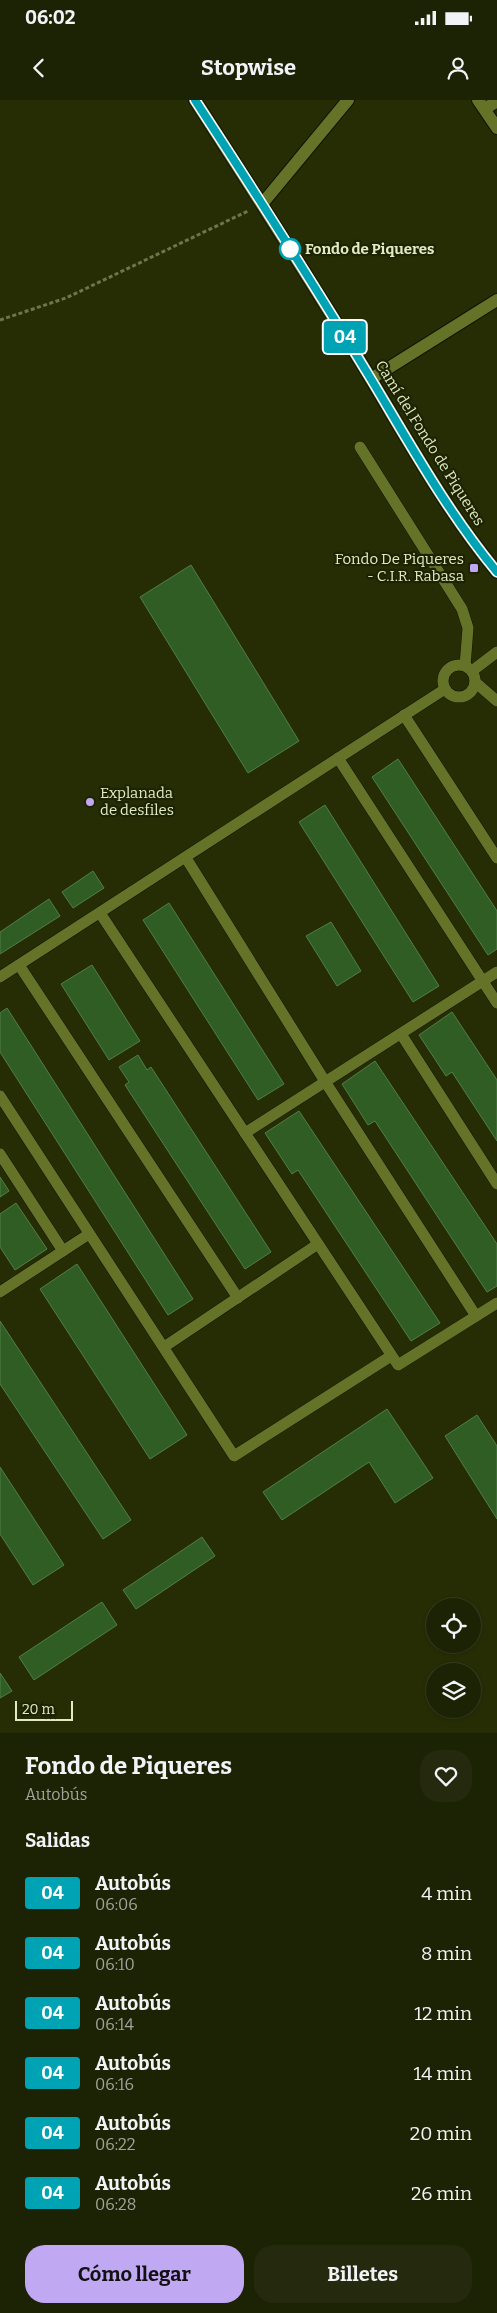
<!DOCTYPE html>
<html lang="es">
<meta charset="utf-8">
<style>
body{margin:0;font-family:Bitter,serif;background:#252a0e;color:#f1f3f6;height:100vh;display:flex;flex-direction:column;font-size:19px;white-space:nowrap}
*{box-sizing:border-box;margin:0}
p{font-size:16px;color:#a0a49a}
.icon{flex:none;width:28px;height:28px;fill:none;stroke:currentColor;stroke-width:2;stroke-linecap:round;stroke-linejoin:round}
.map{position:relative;height:1633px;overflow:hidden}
.side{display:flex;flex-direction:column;background:#1c2204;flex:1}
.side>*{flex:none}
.badge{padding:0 10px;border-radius:4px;font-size:18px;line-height:32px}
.controls{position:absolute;left:426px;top:1498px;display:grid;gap:10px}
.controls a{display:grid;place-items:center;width:55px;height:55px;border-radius:50%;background:#1c2204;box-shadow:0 1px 4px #0004,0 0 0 1px #3a3f26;font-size:25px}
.scale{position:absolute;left:15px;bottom:12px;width:58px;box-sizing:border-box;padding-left:5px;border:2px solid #e0eac4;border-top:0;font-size:14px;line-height:18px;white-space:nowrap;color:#e0eac4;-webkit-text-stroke:4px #1d2300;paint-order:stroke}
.map>.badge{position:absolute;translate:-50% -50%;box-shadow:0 0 0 2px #fff}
h2{padding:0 25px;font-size:19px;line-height:45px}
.round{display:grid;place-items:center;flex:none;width:52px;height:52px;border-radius:20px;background:#252a0e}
.head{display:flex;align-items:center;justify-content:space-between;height:85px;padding:0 25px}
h1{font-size:24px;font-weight:700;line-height:38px}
.primary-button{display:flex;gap:10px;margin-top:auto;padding:10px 25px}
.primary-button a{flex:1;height:58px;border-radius:20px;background:#c1a8f3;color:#111;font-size:20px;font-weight:700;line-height:58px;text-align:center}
.primary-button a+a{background:#252a0e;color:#f1f3f6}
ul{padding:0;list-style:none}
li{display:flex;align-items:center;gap:15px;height:60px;padding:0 25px}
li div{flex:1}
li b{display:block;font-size:19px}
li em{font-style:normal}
li .badge{min-width:55px;font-weight:700;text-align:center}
.status{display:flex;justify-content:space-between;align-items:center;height:35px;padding:0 25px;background:#1c2204;direction:ltr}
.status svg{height:14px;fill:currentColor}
header{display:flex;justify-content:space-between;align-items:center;height:65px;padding:0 25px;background:#1c2204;font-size:22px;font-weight:700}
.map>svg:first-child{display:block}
.building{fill:#305d23;stroke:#517f45}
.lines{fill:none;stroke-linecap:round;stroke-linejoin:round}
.service-casing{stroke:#101401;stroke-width:12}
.minor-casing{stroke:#101401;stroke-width:14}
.tertiary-casing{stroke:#101401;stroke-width:14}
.path{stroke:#6d754e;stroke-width:3;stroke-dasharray:4 2.5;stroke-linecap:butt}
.service{stroke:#657329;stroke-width:11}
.minor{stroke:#657329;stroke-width:12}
.tertiary{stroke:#657329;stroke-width:12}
.line-casing{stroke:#fff;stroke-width:11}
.line{stroke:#00a3b4;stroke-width:8}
.stop-dot{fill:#fff;stroke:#00a3b4;stroke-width:2.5}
.poi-dot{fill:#c1a8f3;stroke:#1d2300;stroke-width:2}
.labels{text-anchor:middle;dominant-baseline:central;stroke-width:4.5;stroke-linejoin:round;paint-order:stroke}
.stop-label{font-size:15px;font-weight:bold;fill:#e0eac4;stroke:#1d2300;text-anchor:start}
.street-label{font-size:15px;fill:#e0eac4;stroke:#1d2300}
.poi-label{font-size:15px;fill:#e0eac4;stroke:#1d2300;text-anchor:end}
</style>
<div class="status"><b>06:02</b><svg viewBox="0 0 49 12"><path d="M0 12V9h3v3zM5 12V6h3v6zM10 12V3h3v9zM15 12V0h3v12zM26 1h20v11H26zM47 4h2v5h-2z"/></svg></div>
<header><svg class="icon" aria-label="back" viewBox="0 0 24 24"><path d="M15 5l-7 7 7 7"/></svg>Stopwise<svg class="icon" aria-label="person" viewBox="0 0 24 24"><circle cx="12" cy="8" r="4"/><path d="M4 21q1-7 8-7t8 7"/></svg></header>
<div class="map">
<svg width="497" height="1633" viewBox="0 0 497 1633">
<rect width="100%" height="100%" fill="#262d05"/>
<g class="building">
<path d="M 191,465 L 299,641 L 248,673 L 140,497 Z"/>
<path d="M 398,659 L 497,811 L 497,849 L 488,855 L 372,677 Z"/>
<path d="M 325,705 L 439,886 L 413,902 L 299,722 Z"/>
<path d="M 93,771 L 104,788 L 73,808 L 62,792 Z"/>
<path d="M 49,799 L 60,816 L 0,854 L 0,832 Z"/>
<path d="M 169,803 L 284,984 L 258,1000 L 143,820 Z"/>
<path d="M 331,822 L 361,871 L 337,886 L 306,836 Z"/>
<path d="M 92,865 L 140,941 L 109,960 L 61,884 Z"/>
<path d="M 7,908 L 193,1199 L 168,1215 L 0,952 L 0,913 Z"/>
<path d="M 452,912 L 497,980 L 497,1041 L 452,972 L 446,976 L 419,935 Z"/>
<path d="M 138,955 L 147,970 L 151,967 L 271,1152 L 245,1169 L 125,985 L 129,982 L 119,967 Z"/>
<path d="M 375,961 L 497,1144 L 497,1186 L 487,1192 L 375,1021 L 368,1025 L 342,984 Z"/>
<path d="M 299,1011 L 440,1223 L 411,1241 L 298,1070 L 292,1074 L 265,1033 Z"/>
<path d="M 0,1077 L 9,1091 L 0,1097 Z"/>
<path d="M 16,1103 L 47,1149 L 15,1170 L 0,1147 L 0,1114 Z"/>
<path d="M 77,1164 L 187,1335 L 150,1359 L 40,1189 Z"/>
<path d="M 0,1221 L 131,1420 L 103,1439 L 0,1284 Z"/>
<path d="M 387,1309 L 433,1378 L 395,1403 L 369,1362 L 282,1420 L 263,1392 Z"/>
<path d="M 477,1315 L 497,1346 L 497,1419 L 445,1336 Z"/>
<path d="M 0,1367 L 64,1465 L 33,1485 L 0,1434 Z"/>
<path d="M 202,1437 L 215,1456 L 136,1509 L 123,1490 Z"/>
<path d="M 102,1502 L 117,1525 L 34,1580 L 19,1557 Z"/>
<path d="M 0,1573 L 12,1591 L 0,1598 Z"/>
</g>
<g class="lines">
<g class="service-casing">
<g id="service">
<path d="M 360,347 L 462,509 L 468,528 L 465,566"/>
<circle cx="459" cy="581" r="16"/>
<path d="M 472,571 L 497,552"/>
<path d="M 475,582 L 497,601"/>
<path d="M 404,615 L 497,758"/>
<path d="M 338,658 L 497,903"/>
<path d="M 186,758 L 326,983 L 476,1216"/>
<path d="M 100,813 L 398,1265 L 497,1203"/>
<path d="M 19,865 L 238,1198"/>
<path d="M 0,877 L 445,589"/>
<path d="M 401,934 L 497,1084"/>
<path d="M 0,996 L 234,1356 L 391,1256"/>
<path d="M 245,1033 L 497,872"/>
<path d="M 0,1054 L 63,1151"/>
<path d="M 0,1192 L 89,1134"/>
<path d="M 164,1247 L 318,1144"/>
</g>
</g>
<g class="minor-casing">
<g id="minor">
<path d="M 478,0 L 497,28"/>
<path d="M 485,9 L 497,1"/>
<path d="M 262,104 L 348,0"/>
<path d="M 371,279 L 497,200"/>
</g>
</g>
<g class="tertiary-casing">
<path id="tertiary" d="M 195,0 C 254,92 314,185 371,279 C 410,344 448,413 497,472"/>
</g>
<path class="path" d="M 0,220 L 66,198 L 248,111"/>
<use href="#service" class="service"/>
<use href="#minor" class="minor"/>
<use href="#tertiary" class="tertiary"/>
</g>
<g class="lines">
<g class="line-casing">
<path id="line" d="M 195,0 C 255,92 314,185 371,279 C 410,344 448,413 497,472"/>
</g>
<use href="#line" class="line"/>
</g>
<circle class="stop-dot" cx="290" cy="149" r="10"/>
<g class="poi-dot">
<rect x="469" y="463" width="10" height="10" rx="2.5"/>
<circle cx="90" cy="702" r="5"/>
</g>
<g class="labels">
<g class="stop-label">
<text x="305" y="149">Fondo de Piqueres</text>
</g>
<g class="street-label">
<text transform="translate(430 343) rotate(58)">Camí del Fondo de Piqueres</text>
</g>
<g class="poi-label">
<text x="464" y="459">Fondo De Piqueres<tspan x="464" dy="17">- C.I.R. Rabasa</tspan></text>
<text x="100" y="693" text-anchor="start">Explanada<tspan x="100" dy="17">de desfiles</tspan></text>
</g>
</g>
</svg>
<div class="controls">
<a><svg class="icon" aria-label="locate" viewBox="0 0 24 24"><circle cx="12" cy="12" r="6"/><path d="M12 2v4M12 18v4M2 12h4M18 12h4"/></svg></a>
<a><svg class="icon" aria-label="layers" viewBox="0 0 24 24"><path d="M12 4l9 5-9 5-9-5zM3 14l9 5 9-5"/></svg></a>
</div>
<div class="scale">20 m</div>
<b class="badge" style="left:345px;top:237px;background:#00a3b4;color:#fff">04</b>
</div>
<section class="side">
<div class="head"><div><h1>Fondo de Piqueres</h1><p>Autobús</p></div><a class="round"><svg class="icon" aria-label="heart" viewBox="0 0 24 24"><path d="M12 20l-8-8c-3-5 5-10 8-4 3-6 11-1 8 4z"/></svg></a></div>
<h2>Salidas</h2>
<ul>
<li><span class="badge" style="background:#00a3b4;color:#fff">04</span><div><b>Autobús</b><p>06:06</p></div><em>4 min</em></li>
<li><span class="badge" style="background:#00a3b4;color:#fff">04</span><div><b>Autobús</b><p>06:10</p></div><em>8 min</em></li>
<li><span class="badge" style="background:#00a3b4;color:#fff">04</span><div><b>Autobús</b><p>06:14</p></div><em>12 min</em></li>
<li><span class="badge" style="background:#00a3b4;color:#fff">04</span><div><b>Autobús</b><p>06:16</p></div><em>14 min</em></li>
<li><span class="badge" style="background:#00a3b4;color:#fff">04</span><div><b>Autobús</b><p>06:22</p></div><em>20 min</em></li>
<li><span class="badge" style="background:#00a3b4;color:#fff">04</span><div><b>Autobús</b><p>06:28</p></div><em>26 min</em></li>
</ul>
<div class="primary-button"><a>Cómo llegar</a><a>Billetes</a></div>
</section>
